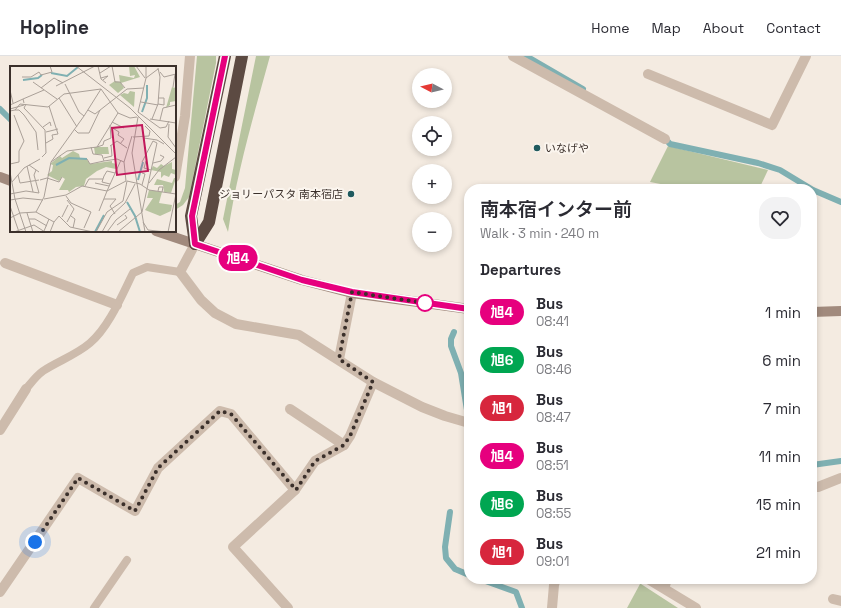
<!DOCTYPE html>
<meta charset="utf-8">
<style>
body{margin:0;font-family:"Space Grotesk","Noto Sans JP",sans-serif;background:#f2f2f3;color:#2b2b33;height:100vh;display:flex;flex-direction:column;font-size:15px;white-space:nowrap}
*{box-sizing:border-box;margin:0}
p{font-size:13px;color:#7c7c81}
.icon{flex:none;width:22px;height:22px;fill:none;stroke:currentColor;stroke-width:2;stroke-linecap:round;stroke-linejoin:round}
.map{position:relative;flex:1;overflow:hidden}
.side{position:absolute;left:464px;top:128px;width:353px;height:400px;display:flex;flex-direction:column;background:#fff;border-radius:16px;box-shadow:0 2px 6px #0003}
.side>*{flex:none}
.badge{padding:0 8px;border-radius:13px;font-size:14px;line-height:26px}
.needle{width:26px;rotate:277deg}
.controls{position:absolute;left:412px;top:12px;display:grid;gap:8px}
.controls a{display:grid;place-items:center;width:40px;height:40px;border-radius:50%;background:#fff;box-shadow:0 2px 6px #0003;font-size:20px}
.you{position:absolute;width:20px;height:20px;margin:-10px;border:3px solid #fff;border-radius:50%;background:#1a73e8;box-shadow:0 0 0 6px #1a73e833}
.map>.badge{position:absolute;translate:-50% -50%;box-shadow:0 0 0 2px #fff}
h2{padding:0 16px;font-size:15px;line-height:36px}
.round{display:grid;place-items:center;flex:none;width:42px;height:42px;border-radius:16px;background:#f2f2f3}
.overview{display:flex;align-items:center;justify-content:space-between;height:68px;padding:0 16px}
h1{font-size:19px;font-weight:600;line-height:30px}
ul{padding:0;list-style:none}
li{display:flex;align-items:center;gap:12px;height:48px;padding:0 16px}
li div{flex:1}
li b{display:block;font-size:15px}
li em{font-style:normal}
li .badge{min-width:44px;font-weight:700;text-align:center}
header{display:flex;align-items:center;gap:24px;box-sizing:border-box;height:56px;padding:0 20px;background:#fff;border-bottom:1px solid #e1e1e2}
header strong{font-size:19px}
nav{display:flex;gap:22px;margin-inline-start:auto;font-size:14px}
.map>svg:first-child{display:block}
.green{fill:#b8c4a0}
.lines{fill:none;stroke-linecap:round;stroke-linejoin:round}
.stream{stroke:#7fb0b2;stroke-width:6}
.lane{stroke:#cdbbac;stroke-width:8}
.street{stroke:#cdbbac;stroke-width:10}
.secondary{stroke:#a18a7d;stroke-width:10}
.highway{stroke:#5c4a42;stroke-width:12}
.line-casing{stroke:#fff;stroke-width:9}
.line{stroke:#e6007e;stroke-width:6}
.walk{stroke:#3b302b;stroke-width:4;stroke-dasharray:0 7.2}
.poi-dot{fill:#1f5a5e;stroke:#fbf5ee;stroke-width:1.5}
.stop-dot{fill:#fff;stroke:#e6007e;stroke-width:2}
.labels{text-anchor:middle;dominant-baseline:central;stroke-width:4;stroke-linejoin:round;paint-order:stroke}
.poi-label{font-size:11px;fill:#3b302b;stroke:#fbf5ee;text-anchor:start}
.inset-river{fill:none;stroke:#7fb0b2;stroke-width:2}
.inset-road{fill:none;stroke:#aaa098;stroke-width:1}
.view{fill:#c2185b;fill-opacity:0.15;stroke:#c2185b;stroke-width:2}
.inset-edge{fill:none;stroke:#3b302b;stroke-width:2}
</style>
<header>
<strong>Hopline</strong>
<nav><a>Home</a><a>Map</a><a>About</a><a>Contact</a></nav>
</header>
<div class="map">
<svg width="841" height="552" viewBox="0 0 841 552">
<rect width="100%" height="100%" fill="#f4ebe1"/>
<g class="green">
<path d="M 197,0 L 216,0 L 216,7 L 189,141 L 183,149 L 175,154 L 175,149 L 180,146 L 185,132 Z"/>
<path d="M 256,0 L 270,0 C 254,58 237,116 228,176 L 223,163 Z"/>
<path d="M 668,90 L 768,114 L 759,133 L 687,133 L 650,126 Z"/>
<path d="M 640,528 L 641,528 L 678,552 L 627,552 Z"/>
</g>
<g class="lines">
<g class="stream">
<path d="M 526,0 L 583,33"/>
<path d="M 0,53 L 11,64"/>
<path d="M 663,80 L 670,88 L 758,107 L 780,114 L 813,134 L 841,146"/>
<path d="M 454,276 L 451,283 L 451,290 L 461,317 L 467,354 L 469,354"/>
<path d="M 812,409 L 841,405"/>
<path d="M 450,456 L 445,491 L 446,502 L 455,513 L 469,519"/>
<path d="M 480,523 L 516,536 L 522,552"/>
</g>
<g class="lane">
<path d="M 26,333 C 31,327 36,320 43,315 C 58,305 76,299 90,287 C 109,271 122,239 133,217 L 147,211 L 180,216"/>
<path d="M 665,533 L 668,523"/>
<path d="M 94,552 L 127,504"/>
</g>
<g class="street">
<path d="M 513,0 L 665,83"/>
<path d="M 648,18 L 772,69 L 806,0"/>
<path d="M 175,121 L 185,60 L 190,0"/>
<path d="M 195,188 L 180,216 L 201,244 L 215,257 L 236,268 L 299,279 L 373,326 L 422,351 L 445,360 L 469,367"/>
<path d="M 5,207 L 117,249"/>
<path d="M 339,303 L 352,237"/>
<path d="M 290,353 L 344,389"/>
<path d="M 0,374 L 26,333"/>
<path d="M 812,431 L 818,431 L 841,422"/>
<path d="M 648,523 L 696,552"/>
<path d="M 0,536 L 78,422 L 135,455 L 158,412 L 220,355 L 231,358 L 295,434"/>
<path d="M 833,543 L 841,545"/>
<path d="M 288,552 L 233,491 L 295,434 L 315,405 L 344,389 L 350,380 L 373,326"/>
<path d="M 552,552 L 554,529 L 556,523"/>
</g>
<g class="secondary">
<path d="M 0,121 L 11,125"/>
<path d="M 156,175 L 302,224 L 352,237 L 469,253"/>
<path d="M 812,256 L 841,255"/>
</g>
<g class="highway">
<path d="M 195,188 L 209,166 L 242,0"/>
<path d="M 195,188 L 191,160 L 225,0"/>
</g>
</g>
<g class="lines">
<g class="line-casing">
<path id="line" d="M 225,0 L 192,160 L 195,188 L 302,224 L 352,236 L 469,253"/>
</g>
<use href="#line" class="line"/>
<path class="walk" d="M 35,486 L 78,422 L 135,455 L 158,412 L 220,355 L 231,358 L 296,434 L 315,405 L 344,389 L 350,380 L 373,326 L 339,303 L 352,236 L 425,247"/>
</g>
<g class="poi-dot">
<circle cx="537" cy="92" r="4"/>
<circle cx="351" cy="138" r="4"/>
</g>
<circle class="stop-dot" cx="425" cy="247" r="8"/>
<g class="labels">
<g class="poi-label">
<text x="545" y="92">いなげや</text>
<text x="343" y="138" text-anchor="end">ジョリーパスタ 南本宿店</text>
</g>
</g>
<g transform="translate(10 10)">
<rect width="166" height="166" fill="#f4ebe1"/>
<path d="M 119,0 L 124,0 L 130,11 L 111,17 L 114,22 L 108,27 L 99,19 L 105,15 L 110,16 L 109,9 L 124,12 L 125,9 L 120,10 ZM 162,21 L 166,22 L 166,35 L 160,36 L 160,39 L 156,42 ZM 120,25 L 125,26 L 124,41 L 110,29 L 114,27 L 118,28 ZM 84,81 L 98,81 L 99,88 L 85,88 ZM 63,85 L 69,88 L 70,92 L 76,92 L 80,98 L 102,95 L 102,97 L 107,98 L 106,103 L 96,101 L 87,105 L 76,113 L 74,120 L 66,121 L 59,126 L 58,124 L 49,124 L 55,113 L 52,111 L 49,115 L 37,109 L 42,105 L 43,99 L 40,98 L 50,90 L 52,92 ZM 162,96 L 162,103 L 166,104 L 166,109 L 161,107 L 159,111 L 154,109 L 151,112 L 151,106 L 141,104 L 143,100 L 147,102 L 151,98 L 154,100 ZM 164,112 L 166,112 L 161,127 L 154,126 L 153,119 L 144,119 L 147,113 L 162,117 ZM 139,124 L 152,126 L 149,137 L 162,139 L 161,145 L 150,150 L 135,144 L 143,132 L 137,132 Z" fill="#b8c4a0"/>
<path class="inset-river" d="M 41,7 L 57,10 L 68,1M 13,14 L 28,12 L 32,9M 132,46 L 137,32 L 137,19M 46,99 L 59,92 L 77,93M 128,114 L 133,96M 117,136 L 125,150 L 130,166M 85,166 L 94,149"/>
<path class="inset-road" d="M 66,0 L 120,42 L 166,88M 88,0 L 91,13 L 96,17M 102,0 L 105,16 L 110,16 L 115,22M 126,0 L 135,12M 150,6 L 154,11 L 166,8M 90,7 L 101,0M 12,11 L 21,11 L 29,6 L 31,9 L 42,6 L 40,0M 91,12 L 98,10 L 93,14M 136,12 L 148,3M 23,16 L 47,33M 55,18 L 69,46 L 74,50M 46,20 L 85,0M 163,21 L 165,8M 31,22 L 44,12 L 53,17M 117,23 L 134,22M 0,24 L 3,37M 49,32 L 67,61M 148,32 L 154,32 L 154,39 L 148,38M 13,33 L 34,24M 131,36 L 148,39M 16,38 L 14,42 L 35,64 L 36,87 L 32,91M 0,39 L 13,33 L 14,37M 0,43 L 14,39M 5,44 L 9,44 L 14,49 L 26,66 L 28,84M 78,44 L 85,48 L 117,23M 0,45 L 5,44 L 10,38 L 38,41 L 54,28 L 91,23 L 108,47 L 120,52 L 127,51M 128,46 L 136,12 L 136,0M 128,46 L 150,62 L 156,61 L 159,55M 128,51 L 122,87 L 135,166M 140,53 L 166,57M 142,53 L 148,38 L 150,11 L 148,2M 150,54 L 153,42 L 166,39M 102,56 L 114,62M 159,58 L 158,71 L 166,82M 33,61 L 40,56 L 41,60M 101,61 L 109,66 L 108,69 L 114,73 L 110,78M 64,63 L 68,67 L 79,67 L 90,44M 36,66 L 48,63M 123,71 L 139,70 L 140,65 L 135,60M 134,72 L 147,74 L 154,78M 36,77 L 43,73 L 42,69 L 48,68 L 39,40M 100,80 L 107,75 L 117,82M 81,81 L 83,88 L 92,89 L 94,95 L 107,93 L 114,96 L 116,115M 87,81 L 93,79 L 94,75 L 101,72 L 100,59M 94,92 L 102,90 L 101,79M 77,93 L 80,98 L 94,95M 136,95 L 134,102 L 141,104M 41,96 L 57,85 L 87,81 L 108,47M 114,96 L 122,70M 132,96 L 143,75M 143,97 L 151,95 L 154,91 L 150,89M 0,98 L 9,96 L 9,85 L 14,75 L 4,49M 19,99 L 29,106M 17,100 L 23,126M 0,106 L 5,133 L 16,166M 132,107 L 135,108 L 132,119M 8,109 L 10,117 L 29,114M 30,114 L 37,112 L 49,116 L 52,111M 117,115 L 130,118 L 139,124M 2,116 L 14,102 L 30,93M 85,117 L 99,120M 139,117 L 149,104 L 166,91M 100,118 L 92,116 L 94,110 L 97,105 L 105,107M 75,120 L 79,113 L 93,113M 139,124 L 166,128M 97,125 L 111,94M 148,125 L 149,121 L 153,121 L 152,126M 0,128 L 16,125 L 29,127 L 24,109 L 26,104M 56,130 L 61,137 L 81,146 L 74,162M 34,133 L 56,129 L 72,120 L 97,125 L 116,115M 94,133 L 106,133 L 100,140 L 105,148M 0,134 L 13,132 L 33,134M 0,140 L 9,166M 89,145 L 97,125M 26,146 L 34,131 L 41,96 L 74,50 L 91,23M 17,147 L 23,166M 61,150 L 65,153 L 63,162M 52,151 L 58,139M 0,152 L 10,147 L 26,146 L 44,156M 19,153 L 25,153 L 37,160M 57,156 L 64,143 L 57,134M 133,156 L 138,164 L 156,166M 107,159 L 117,152 L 115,149M 34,165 L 39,153M 4,166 L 24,159 L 35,166M 40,166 L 44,156 L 49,150 L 60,161 L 83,166M 86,166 L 97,146 L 113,135 L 117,115M 92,166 L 101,150 L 115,137 L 125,118M 97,166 L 106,154 L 120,143M 108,166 L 132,146 L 147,77 L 143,75M 158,166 L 166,128"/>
<path class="view" d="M 132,59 L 138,105 L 107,109 L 102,62 Z"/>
<rect width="166" height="166" class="inset-edge"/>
</g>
</svg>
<div class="controls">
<a><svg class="needle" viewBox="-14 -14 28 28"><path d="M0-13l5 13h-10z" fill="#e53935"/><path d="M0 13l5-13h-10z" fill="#7c7c81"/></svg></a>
<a><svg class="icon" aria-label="locate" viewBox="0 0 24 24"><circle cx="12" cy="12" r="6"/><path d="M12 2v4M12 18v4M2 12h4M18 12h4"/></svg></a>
<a>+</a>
<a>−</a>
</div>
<div class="you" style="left:35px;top:486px"></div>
<b class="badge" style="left:238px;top:202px;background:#e6007e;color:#fff">旭4</b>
<section class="side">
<div class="overview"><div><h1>南本宿インター前</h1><p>Walk · 3 min · 240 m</p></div><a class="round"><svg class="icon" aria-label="heart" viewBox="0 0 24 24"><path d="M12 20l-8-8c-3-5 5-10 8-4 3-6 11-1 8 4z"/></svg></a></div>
<h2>Departures</h2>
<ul>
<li><span class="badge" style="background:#e6007e;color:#fff">旭4</span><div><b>Bus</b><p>08:41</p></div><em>1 min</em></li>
<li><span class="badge" style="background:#00a651;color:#fff">旭6</span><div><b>Bus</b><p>08:46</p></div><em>6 min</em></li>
<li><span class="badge" style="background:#d7263d;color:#fff">旭1</span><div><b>Bus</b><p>08:47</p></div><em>7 min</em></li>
<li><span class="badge" style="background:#e6007e;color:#fff">旭4</span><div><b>Bus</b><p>08:51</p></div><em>11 min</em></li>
<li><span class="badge" style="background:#00a651;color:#fff">旭6</span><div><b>Bus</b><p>08:55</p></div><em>15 min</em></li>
<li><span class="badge" style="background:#d7263d;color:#fff">旭1</span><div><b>Bus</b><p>09:01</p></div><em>21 min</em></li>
</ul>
</section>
</div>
